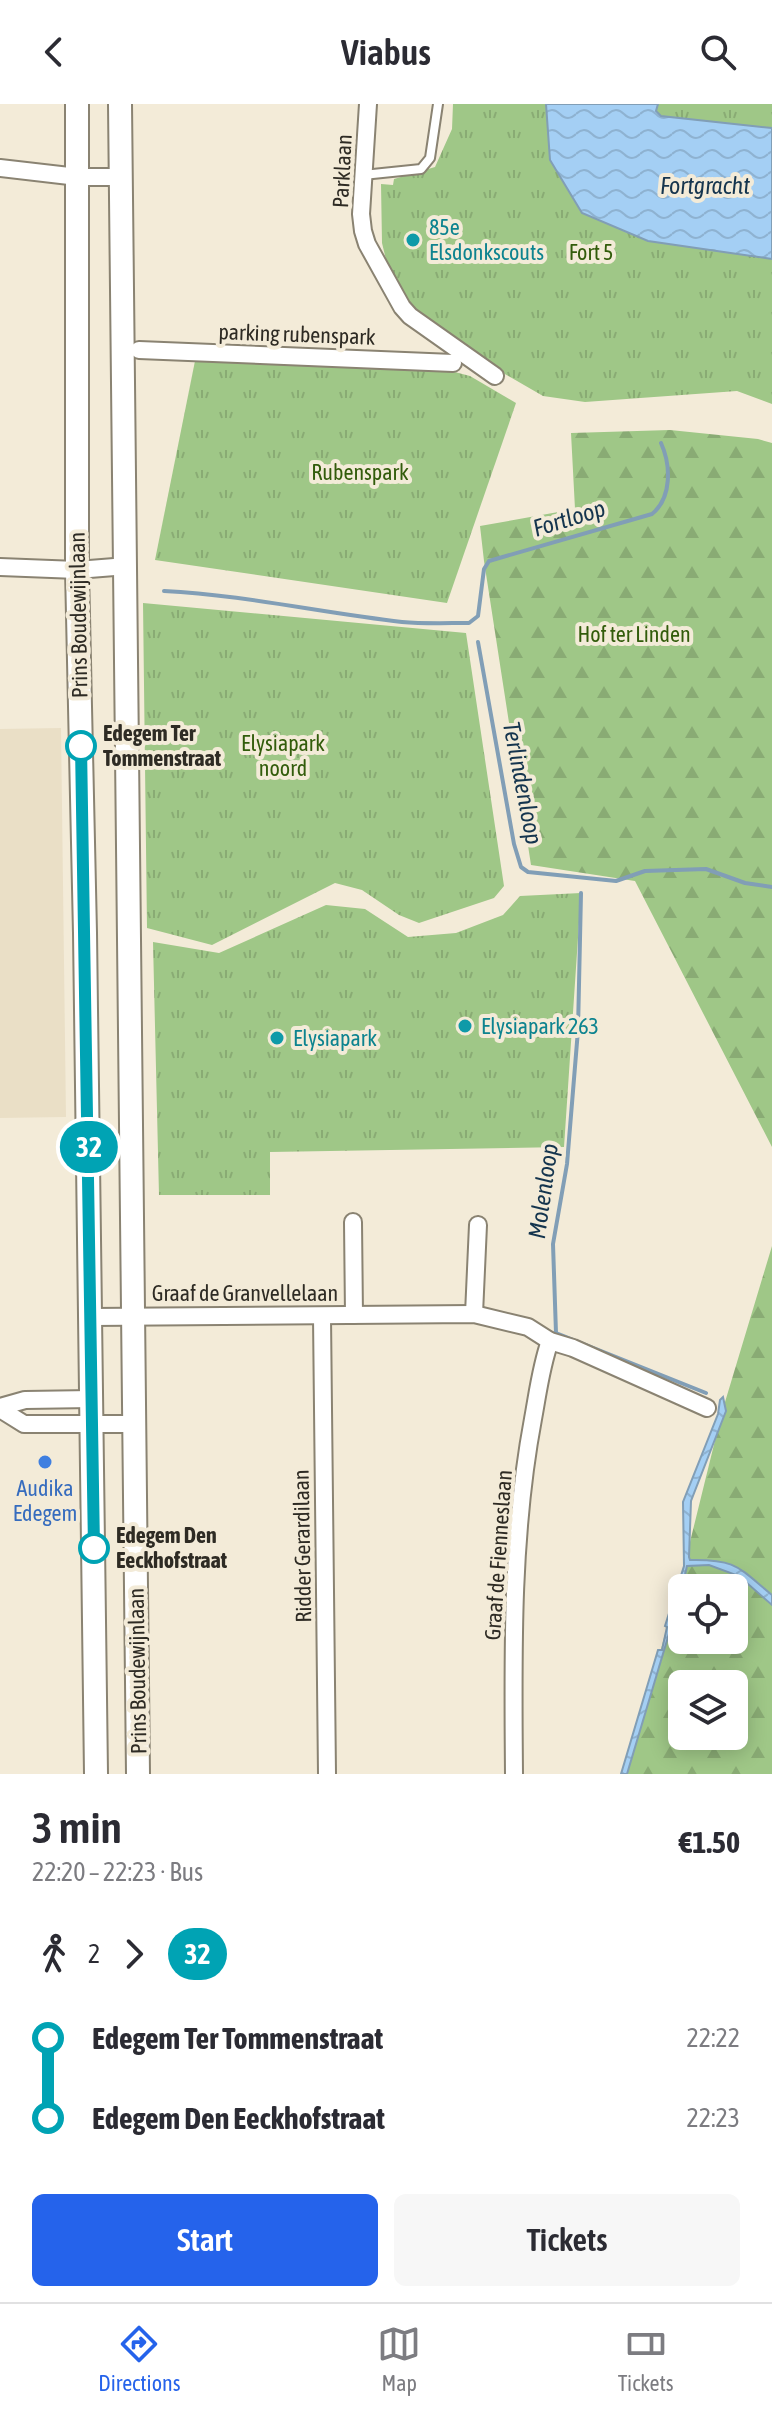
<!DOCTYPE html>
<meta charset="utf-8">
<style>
body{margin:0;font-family:"Asap Condensed",sans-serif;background:#f7f7f7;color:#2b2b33;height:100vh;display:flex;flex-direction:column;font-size:30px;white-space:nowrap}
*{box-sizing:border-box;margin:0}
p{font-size:26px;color:#7c7c81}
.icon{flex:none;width:44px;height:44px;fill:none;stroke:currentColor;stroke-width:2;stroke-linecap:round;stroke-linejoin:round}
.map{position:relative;height:1670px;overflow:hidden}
.side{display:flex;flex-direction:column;background:#fff;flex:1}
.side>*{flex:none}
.badge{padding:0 16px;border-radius:26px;font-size:28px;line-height:52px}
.controls{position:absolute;left:668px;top:1470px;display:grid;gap:16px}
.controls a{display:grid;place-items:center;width:80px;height:80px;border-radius:12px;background:#fff;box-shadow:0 4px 20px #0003;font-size:40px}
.map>.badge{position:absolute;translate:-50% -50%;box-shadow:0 0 0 4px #fff}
.legs{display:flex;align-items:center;gap:12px;height:88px;padding:0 32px;font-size:26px}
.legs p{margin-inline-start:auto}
.summary{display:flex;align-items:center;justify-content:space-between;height:136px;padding:0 32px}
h1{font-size:44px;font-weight:600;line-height:60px}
.primary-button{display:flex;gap:16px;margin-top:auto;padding:16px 32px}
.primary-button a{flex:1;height:92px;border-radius:12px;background:#2563eb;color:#fff;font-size:32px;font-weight:600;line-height:92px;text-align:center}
.primary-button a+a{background:#f7f7f7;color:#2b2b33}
ul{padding:0 32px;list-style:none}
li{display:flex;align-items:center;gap:28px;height:80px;font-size:30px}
li i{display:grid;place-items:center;width:12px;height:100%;margin:0 10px;background:currentColor}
li i::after{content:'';width:20px;height:20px;margin:-10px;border:6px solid;border-radius:50%;background:#fff}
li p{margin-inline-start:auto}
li:first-child i{background:linear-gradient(#0000 50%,currentColor 0)}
li:last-child i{background:linear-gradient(currentColor 50%,#0000 0)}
header{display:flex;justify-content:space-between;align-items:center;height:104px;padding:0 32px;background:#fff;font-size:36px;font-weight:600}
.tab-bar{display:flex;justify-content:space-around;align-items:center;height:112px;border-top:2px solid #e1e1e2;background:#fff;font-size:22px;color:#7c7c81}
.tab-bar a{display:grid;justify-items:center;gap:4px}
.tab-bar .active{color:#2563eb}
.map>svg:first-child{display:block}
.built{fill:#eadfc6}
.forest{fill:url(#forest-firs);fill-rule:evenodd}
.park{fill:url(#park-tufts)}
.water{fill:url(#water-waves);stroke:#819eb6;stroke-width:2}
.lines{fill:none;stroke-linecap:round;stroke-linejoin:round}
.stream{stroke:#819eb6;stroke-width:4}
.service-casing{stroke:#8a8372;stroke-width:12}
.minor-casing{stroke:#8a8372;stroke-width:20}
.secondary-casing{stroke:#8a8372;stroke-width:26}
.service{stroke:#fff;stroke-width:8}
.minor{stroke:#fff;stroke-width:16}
.secondary{stroke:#fff;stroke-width:22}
.line-1-casing{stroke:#fff;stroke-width:18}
.line-1{stroke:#00a3b4;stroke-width:12}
.culture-dot{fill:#0f9aa8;stroke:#f3ebd8;stroke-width:3}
.stop-1-dot{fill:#fff;stroke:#00a3b4;stroke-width:4}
.shop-dot{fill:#3f7fe0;stroke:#f3ebd8;stroke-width:3}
.labels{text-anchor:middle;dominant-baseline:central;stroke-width:8;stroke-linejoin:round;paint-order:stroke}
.street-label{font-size:22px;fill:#2e2b24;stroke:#f3ebd8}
.culture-label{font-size:22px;fill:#0d838f;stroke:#f3ebd8;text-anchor:start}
.park-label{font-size:22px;fill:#325c0b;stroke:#f3ebd8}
.stop-label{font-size:22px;font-weight:bold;fill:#2e2b24;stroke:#f3ebd8;text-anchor:start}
.shop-label{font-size:22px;fill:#366cbe;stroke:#f3ebd8}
.water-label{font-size:24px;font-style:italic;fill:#15354e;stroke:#f3ebd8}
</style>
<header><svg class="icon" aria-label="back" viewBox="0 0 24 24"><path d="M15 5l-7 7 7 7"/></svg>Viabus<svg class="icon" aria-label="search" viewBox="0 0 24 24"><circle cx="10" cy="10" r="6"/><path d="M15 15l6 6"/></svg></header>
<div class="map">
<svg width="772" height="1670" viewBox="0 0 772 1670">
<defs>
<pattern id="forest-firs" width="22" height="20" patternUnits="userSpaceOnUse" patternTransform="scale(2)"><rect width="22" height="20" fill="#9fc787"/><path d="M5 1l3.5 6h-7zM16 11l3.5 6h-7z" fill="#89ab74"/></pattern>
<pattern id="park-tufts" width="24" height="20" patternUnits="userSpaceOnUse" patternTransform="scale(2)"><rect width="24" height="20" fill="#9fc787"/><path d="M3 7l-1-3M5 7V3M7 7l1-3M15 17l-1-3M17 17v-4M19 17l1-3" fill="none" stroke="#89ab74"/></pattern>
<pattern id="water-waves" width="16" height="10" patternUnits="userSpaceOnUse" patternTransform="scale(2)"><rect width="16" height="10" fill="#a4cff4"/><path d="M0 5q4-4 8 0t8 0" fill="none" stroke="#8eb2d1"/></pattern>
</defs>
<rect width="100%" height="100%" fill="#f3ebd8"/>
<path class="built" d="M 61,624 L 66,1013 L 0,1014 L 0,625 Z"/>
<g class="forest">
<path d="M 670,326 L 758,335 L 772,339 L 772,1043 L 635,777 L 531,761 L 484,457 L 480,422 L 575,405 L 571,329 Z"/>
<path d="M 772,1142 L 772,1670 L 627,1670 L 690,1438 L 722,1308 ZM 682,1484 L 734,1484 L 734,1536 L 682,1536 ZM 682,1580 L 734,1580 L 734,1632 L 682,1632 Z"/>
</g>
<g class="park">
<path d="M 453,0 L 772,0 L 772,300 L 737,287 L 585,298 L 543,292 L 491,262 L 412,204 L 390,172 L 382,139 L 381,80 L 393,81 L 394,75 L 435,63 L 452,25 Z"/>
<path d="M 197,247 L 405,255 L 470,272 L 516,299 L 447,499 L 155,456 Z"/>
<path d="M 143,499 L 466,529 L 504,782 L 494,794 L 419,819 L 399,811 L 362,786 L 335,779 L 212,841 L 147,824 Z"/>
<path d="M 581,789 L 564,1043 L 270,1048 L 270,1091 L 159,1091 L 153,838 L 219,849 L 326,801 L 365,805 L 408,833 L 456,829 L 503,811 L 520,792 Z"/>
</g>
<g class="water">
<path d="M 546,0 L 658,0 L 656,7 L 661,12 L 772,24 L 772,155 L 648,137 L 582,109 L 550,56 Z"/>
<path d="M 723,1293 L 726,1307 L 691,1397 L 689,1453 L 690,1456 C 736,1455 738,1463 772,1491 L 772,1501 L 739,1472 L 709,1461 L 687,1462 L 680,1493 L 627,1670 L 621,1670 L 658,1546 L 662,1546 L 667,1523 L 665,1522 L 684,1462 L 683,1398 L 718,1310 L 720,1296 Z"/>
</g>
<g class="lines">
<g class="stream">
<path d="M 164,487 C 244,491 322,509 402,518 C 424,520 447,519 469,519 L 478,512 L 484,465 L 489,457 L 652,410 C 672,394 671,361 661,339"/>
<path d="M 478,538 L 514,740 L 521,763 L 528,768 L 616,777 L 645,767 L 706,765 L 745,779 L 772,783"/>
<path d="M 581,789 L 578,926 L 567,1060 L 553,1140 L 556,1229 L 706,1289"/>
</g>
<g class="service-casing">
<path id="service" d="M 363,71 L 421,65 L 430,54 L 438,0"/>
</g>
<g class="minor-casing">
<g id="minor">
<path d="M 368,0 L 361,110 L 363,127 L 367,140 L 402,203 L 410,212 L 495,272"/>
<path d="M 0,64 L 78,73 L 121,73"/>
<path d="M 139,246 L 453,259"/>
<path d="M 0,463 L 77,466 L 127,462"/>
<path d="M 353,1118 L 354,1211"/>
<path d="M 474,1210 L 478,1121"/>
<path d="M 92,1213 L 474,1210 L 528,1223 L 550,1237 L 573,1244 L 707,1304"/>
<path d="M 322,1213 L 327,1670"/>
<path d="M 0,1303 L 25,1296 L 92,1295"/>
<path d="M 0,1305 L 24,1320 L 134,1320"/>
<path d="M 514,1670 C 513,1551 511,1432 533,1315 C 538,1288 541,1262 550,1237"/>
</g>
</g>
<g class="secondary-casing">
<g id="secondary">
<path d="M 77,0 L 77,466 L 85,829 L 96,1670"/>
<path d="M 120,0 L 138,1670"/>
</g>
</g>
<use href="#service" class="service"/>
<use href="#minor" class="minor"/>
<use href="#secondary" class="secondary"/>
</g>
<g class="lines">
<g class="line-1-casing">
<path id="line-1" d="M 81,642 L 94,1444"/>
</g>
<use href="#line-1" class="line-1"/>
</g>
<g class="culture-dot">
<circle cx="413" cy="136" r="8"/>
<circle cx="465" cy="922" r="8"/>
<circle cx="277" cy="934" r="8"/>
</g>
<g class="stop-1-dot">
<circle cx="81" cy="642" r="14"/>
<circle cx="94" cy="1444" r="14"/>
</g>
<circle class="shop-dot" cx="45" cy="1358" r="8"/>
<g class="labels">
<g class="street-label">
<text transform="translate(342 67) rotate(-87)">Parklaan</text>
<text transform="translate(297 230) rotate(2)">parking rubenspark</text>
<text transform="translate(78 511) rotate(-91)">Prins Boudewijnlaan</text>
<text x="245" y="1189">Graaf de Granvellelaan</text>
<text transform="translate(302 1442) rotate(-91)">Ridder Gerardilaan</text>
<text transform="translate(498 1451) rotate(-86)">Graaf de Fienneslaan</text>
<text transform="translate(137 1567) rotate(-91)">Prins Boudewijnlaan</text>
</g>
<g class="culture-label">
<text x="429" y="123">85e<tspan x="429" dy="25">Elsdonkscouts</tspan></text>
<text x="481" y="922">Elysiapark 263</text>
<text x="293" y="934">Elysiapark</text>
</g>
<g class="park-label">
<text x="591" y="148">Fort 5</text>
<text x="360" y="368">Rubenspark</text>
<text x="634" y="530">Hof ter Linden</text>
<text x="283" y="639">Elysiapark<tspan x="283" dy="25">noord</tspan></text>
</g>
<g class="stop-label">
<text x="103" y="629">Edegem Ter<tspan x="103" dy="25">Tommenstraat</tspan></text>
<text x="116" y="1431">Edegem Den<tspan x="116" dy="25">Eeckhofstraat</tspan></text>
</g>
<g class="shop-label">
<text x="45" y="1384">Audika<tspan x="45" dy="25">Edegem</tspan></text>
</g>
<g class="water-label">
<text x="705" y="81">Fortgracht</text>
<text transform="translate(569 414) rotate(-17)">Fortloop</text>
<text transform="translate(523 679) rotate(79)">Terlindenloop</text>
<text transform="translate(543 1087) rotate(-82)">Molenloop</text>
</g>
</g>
</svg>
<div class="controls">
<a><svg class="icon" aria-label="locate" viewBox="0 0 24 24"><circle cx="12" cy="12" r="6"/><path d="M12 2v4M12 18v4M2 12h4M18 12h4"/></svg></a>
<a><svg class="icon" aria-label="layers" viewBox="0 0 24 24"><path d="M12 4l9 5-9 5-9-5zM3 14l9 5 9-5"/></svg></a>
</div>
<b class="badge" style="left:89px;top:1043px;background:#00a3b4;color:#fff">32</b>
</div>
<section class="side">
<div class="summary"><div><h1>3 min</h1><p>22:20 – 22:23 · Bus</p></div><b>€1.50</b></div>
<div class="legs"><svg class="icon" aria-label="walk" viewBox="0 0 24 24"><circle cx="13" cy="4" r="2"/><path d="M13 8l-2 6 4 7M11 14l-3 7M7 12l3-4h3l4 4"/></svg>2<svg class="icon" aria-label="forward" viewBox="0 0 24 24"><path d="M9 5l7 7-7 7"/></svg><b class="badge" style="background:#00a3b4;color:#fff">32</b></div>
<ul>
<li><i style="color:#00a3b4"></i><b>Edegem Ter Tommenstraat</b><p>22:22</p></li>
<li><i style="color:#00a3b4"></i><b>Edegem Den Eeckhofstraat</b><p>22:23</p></li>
</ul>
<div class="primary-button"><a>Start</a><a>Tickets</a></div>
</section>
<nav class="tab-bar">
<a class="active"><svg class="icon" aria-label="directions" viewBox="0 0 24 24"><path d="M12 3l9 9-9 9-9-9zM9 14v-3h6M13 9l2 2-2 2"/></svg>Directions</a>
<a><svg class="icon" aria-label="map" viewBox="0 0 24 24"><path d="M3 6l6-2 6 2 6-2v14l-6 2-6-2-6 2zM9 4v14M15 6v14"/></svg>Map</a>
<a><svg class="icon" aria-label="tickets" viewBox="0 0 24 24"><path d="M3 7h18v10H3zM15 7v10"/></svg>Tickets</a>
</nav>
